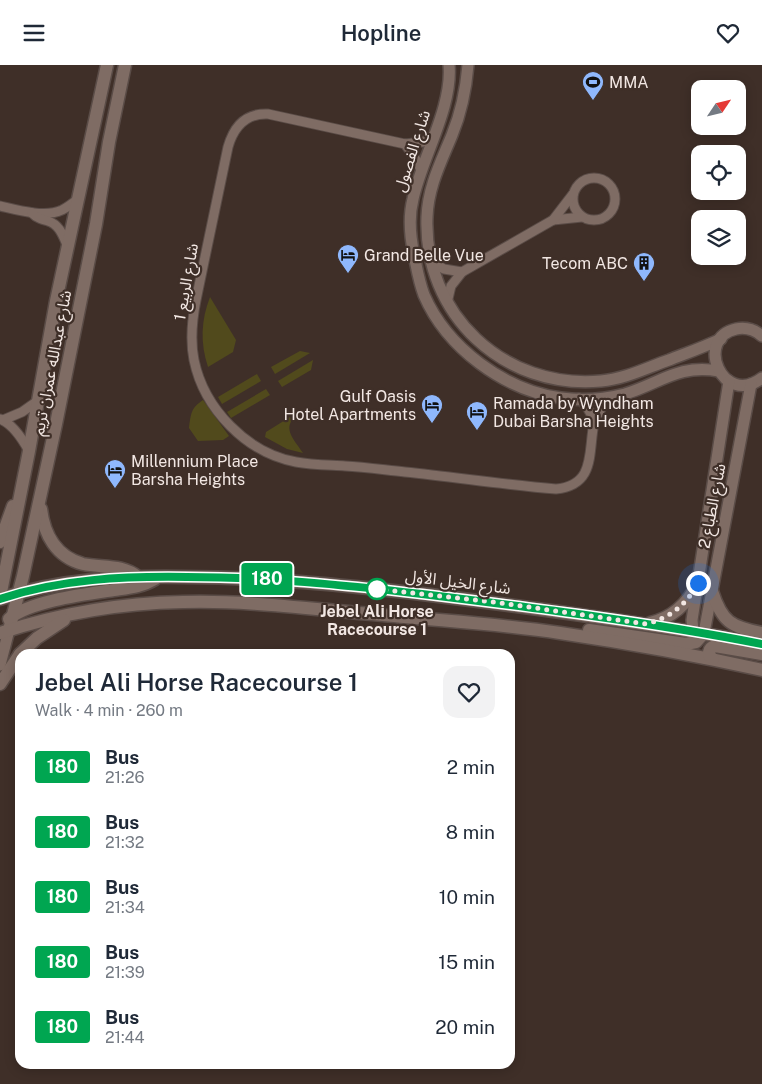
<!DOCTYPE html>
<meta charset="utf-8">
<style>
body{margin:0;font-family:"Public Sans","Noto Sans Arabic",sans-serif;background:#f2f2f3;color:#1f2937;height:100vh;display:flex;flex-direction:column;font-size:19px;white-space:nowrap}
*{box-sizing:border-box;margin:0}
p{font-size:16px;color:#747a83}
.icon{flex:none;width:28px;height:28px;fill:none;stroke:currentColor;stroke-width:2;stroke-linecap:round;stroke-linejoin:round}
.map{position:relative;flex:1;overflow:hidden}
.side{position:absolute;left:15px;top:584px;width:500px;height:420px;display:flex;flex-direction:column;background:#fff;border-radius:15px;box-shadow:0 2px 12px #0003}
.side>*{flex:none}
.badge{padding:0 10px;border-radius:4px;font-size:18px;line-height:32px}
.needle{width:32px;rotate:55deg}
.buttons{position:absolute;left:691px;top:15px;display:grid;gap:10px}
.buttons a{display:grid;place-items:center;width:55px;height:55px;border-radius:10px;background:#fff;box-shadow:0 2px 12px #0003;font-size:25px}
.you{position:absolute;width:25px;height:25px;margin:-12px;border:4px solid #fff;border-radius:50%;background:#1a73e8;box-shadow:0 0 0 8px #1a73e833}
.map>.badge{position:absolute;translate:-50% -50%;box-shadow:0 0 0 2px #fff}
.round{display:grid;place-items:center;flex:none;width:52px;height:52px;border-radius:15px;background:#f2f2f3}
.headline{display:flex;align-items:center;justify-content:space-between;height:85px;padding:0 20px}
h1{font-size:24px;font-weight:600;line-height:38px}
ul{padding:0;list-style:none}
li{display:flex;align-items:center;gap:15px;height:65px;padding:0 20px}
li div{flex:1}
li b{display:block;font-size:19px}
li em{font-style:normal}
li .badge{min-width:55px;font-weight:700;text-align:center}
header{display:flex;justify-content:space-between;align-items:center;height:65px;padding:0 20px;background:#fff;font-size:22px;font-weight:600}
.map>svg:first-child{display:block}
.green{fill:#514a1c}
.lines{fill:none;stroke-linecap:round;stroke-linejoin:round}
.minor-casing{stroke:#5a4c47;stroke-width:11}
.tertiary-casing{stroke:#5a4c47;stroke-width:14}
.secondary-casing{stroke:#5a4c47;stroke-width:15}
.minor{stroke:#7f6c64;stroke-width:9}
.tertiary{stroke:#7f6c64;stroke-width:11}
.secondary{stroke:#7f6c64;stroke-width:12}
.line-casing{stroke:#fff;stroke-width:11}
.line{stroke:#00a651;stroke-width:8}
.walk{stroke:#f2e7e3;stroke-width:5;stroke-dasharray:0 9}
.stop-dot{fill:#fff;stroke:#00a651;stroke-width:2.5}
.labels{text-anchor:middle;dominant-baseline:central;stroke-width:4.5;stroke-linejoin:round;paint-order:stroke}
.poi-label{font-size:16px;fill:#f2e7e3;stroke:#3f2f28;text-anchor:start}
.street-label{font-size:16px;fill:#f2e7e3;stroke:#3f2f28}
.stop-label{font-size:16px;font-weight:bold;fill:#f2e7e3;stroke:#3f2f28}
</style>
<header><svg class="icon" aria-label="menu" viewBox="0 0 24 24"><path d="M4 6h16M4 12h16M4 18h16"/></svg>Hopline<svg class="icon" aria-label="heart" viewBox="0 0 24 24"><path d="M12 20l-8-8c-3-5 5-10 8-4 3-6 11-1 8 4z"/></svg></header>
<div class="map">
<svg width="762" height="1019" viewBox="0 0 762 1019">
<rect width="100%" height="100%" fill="#3f2f28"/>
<g class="green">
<path d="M 210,232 L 236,275 L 233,287 L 208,302 C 200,278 201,255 210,232 Z"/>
<path d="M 300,286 L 310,288 L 275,309 L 271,302 Z"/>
<path d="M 313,295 L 311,305 L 282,322 L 278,316 Z"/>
<path d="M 257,309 L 261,316 L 222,339 L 218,332 Z"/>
<path d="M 266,324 L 270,330 L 231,353 L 227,347 Z"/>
<path d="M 203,335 L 229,371 L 223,375 L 198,376 L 189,363 C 191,348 191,343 203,335 Z"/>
<path d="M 290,352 L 292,355 C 284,366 296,377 303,388 L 287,384 L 265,372 L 266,367 Z"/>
</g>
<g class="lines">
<g class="minor-casing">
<g id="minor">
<path d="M 435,69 L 423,77 L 405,79 L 268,49 C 246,48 234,61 228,82 L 196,235 C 192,255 190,275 194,295 C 204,344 247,388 296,397 C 312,400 329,400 345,401 C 365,402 385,405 405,407 C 455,412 506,420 556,424 C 596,420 588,387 594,358 C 597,348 604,339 611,332"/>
<path d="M 405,79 L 415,93 L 421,105"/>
<circle cx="594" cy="134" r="21"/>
<path d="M 0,141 C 17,145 45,153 62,145 C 68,142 73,138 78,134"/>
<path d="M 32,148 C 37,153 41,154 48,156 C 60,160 63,171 68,182"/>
<path d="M 553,155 L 582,152"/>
<path d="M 430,196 L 444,204 L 462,207"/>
<path d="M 447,238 L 451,221 L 462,207 L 553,155 L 573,129"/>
<path d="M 579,333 L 588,344 L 595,356"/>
<path d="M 0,354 C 13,359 23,375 29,386"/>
<path d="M 3,355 L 22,347 L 39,335"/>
</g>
</g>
<g class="tertiary-casing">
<g id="tertiary">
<path d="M 449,0 C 453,41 422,93 413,134 C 408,153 410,171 414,190 C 417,204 419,217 424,230 C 447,283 504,325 561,333 C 582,336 605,334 625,329 C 661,318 678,299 719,306"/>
<path d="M 468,0 C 466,24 461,48 452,70 C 441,97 428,122 427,152 C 423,249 504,325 601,316 C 625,314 646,303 669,295 C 687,288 704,282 721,274"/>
<path d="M 762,271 C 755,265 746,262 736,264 C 694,273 722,343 762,313"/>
<path d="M 693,566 L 692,555 L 729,316"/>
<path d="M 704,568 L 751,319"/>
<path d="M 0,600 L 9,565"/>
</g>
</g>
<g class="secondary-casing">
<g id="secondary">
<path d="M 41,444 C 44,469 56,492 83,499 C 102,503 122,499 138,512"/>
<path d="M 0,477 L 13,441"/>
<path d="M 712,526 C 722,557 731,562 762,568"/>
<path d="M 0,532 L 29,386 L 56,236 L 107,0"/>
<path d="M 0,534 C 58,514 122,511 183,512 C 263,512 342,520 422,529 C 536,543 649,558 762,579"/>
<path d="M 9,554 C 29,536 87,529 114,525 C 128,523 142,522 155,514"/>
<path d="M 650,558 C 672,553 688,538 698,518"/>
<path d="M 9,565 L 23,511 L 56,359 L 96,159 L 109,77 L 125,0"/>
<path d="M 589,565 L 686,579 L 696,577 L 704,568"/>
<path d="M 0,568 C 58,549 121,538 183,537 C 250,535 317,545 383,550 C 442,556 502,559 560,568 C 628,578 695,590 762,605"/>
<path d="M 20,589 L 37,573 L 64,555"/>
<path d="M 713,594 C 707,590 708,583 715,581 L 762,589"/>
<path d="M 0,619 L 20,589"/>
</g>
</g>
<use href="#minor" class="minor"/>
<use href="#tertiary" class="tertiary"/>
<use href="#secondary" class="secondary"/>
</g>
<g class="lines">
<g class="line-casing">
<path id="line" d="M 0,534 C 59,514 125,511 187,512 C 266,512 344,520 422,529 C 536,543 649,557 762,579"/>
</g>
<use href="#line" class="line"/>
<path class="walk" d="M 377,524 L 494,537 L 646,559 C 670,553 686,540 698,518"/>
</g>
<defs>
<g id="stadium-pin" transform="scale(1.125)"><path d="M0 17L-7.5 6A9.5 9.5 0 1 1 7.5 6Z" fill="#8fb8fd" stroke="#3f2f28"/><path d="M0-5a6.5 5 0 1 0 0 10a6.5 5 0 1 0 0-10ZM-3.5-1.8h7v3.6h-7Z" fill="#111"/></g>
<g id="hotel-pin" transform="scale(1.125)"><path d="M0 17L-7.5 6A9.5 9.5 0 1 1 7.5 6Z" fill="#8fb8fd" stroke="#3f2f28"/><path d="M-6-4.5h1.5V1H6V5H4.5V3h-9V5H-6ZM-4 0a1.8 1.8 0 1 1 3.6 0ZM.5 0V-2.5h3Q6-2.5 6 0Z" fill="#111"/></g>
<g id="building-pin" transform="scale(1.125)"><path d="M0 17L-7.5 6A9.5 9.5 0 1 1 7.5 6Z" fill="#8fb8fd" stroke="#3f2f28"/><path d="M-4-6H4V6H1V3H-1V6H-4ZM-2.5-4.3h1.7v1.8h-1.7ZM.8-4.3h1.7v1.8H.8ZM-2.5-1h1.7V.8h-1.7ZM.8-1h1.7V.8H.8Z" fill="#111"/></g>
</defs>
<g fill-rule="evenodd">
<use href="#stadium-pin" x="593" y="17"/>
<use href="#hotel-pin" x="348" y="190"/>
<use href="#building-pin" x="644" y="198"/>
<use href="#hotel-pin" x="432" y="340"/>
<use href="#hotel-pin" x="477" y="347"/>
<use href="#hotel-pin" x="115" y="405"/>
</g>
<circle class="stop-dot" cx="377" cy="524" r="10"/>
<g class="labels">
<g class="poi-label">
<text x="609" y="17">MMA</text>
<text x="364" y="190">Grand Belle Vue</text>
<text x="628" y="198" text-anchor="end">Tecom ABC</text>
<text x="416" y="331" text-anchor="end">Gulf Oasis<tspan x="416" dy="18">Hotel Apartments</tspan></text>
<text x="493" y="338">Ramada by Wyndham<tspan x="493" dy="18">Dubai Barsha Heights</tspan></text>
<text x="131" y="396">Millennium Place<tspan x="131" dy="18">Barsha Heights</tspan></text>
</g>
<g class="street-label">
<text transform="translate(412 86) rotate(-72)">شارع الفصول</text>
<text transform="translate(186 217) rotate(-80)">شارع الربيع 1</text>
<text transform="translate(52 298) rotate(-79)">شارع عبدالله عمران تريم</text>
<text transform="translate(712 441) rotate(-79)">شارع الطباع 2</text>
<text transform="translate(458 517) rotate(7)">شارع الخيل الأول</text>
</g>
<g class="stop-label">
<text x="377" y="546">Jebel Ali Horse<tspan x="377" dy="18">Racecourse 1</tspan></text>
</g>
</g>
</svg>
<div class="buttons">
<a><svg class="needle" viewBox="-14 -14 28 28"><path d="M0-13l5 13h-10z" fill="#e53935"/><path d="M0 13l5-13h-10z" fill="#747a83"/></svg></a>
<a><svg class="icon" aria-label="locate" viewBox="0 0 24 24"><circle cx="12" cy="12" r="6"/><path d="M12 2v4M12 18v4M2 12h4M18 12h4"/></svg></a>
<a><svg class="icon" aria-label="layers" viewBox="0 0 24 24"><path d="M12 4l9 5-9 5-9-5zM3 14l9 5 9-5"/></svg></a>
</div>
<div class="you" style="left:698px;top:518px"></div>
<b class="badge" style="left:267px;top:514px;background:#00a651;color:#fff">180</b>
<section class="side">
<div class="headline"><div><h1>Jebel Ali Horse Racecourse 1</h1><p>Walk · 4 min · 260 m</p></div><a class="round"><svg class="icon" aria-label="heart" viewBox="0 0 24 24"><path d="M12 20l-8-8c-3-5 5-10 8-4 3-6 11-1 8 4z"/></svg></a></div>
<ul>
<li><span class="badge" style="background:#00a651;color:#fff">180</span><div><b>Bus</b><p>21:26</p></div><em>2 min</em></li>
<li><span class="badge" style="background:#00a651;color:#fff">180</span><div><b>Bus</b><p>21:32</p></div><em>8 min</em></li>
<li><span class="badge" style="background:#00a651;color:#fff">180</span><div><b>Bus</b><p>21:34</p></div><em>10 min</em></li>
<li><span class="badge" style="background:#00a651;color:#fff">180</span><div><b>Bus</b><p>21:39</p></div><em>15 min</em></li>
<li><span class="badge" style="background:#00a651;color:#fff">180</span><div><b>Bus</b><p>21:44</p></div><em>20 min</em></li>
</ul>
</section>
</div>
